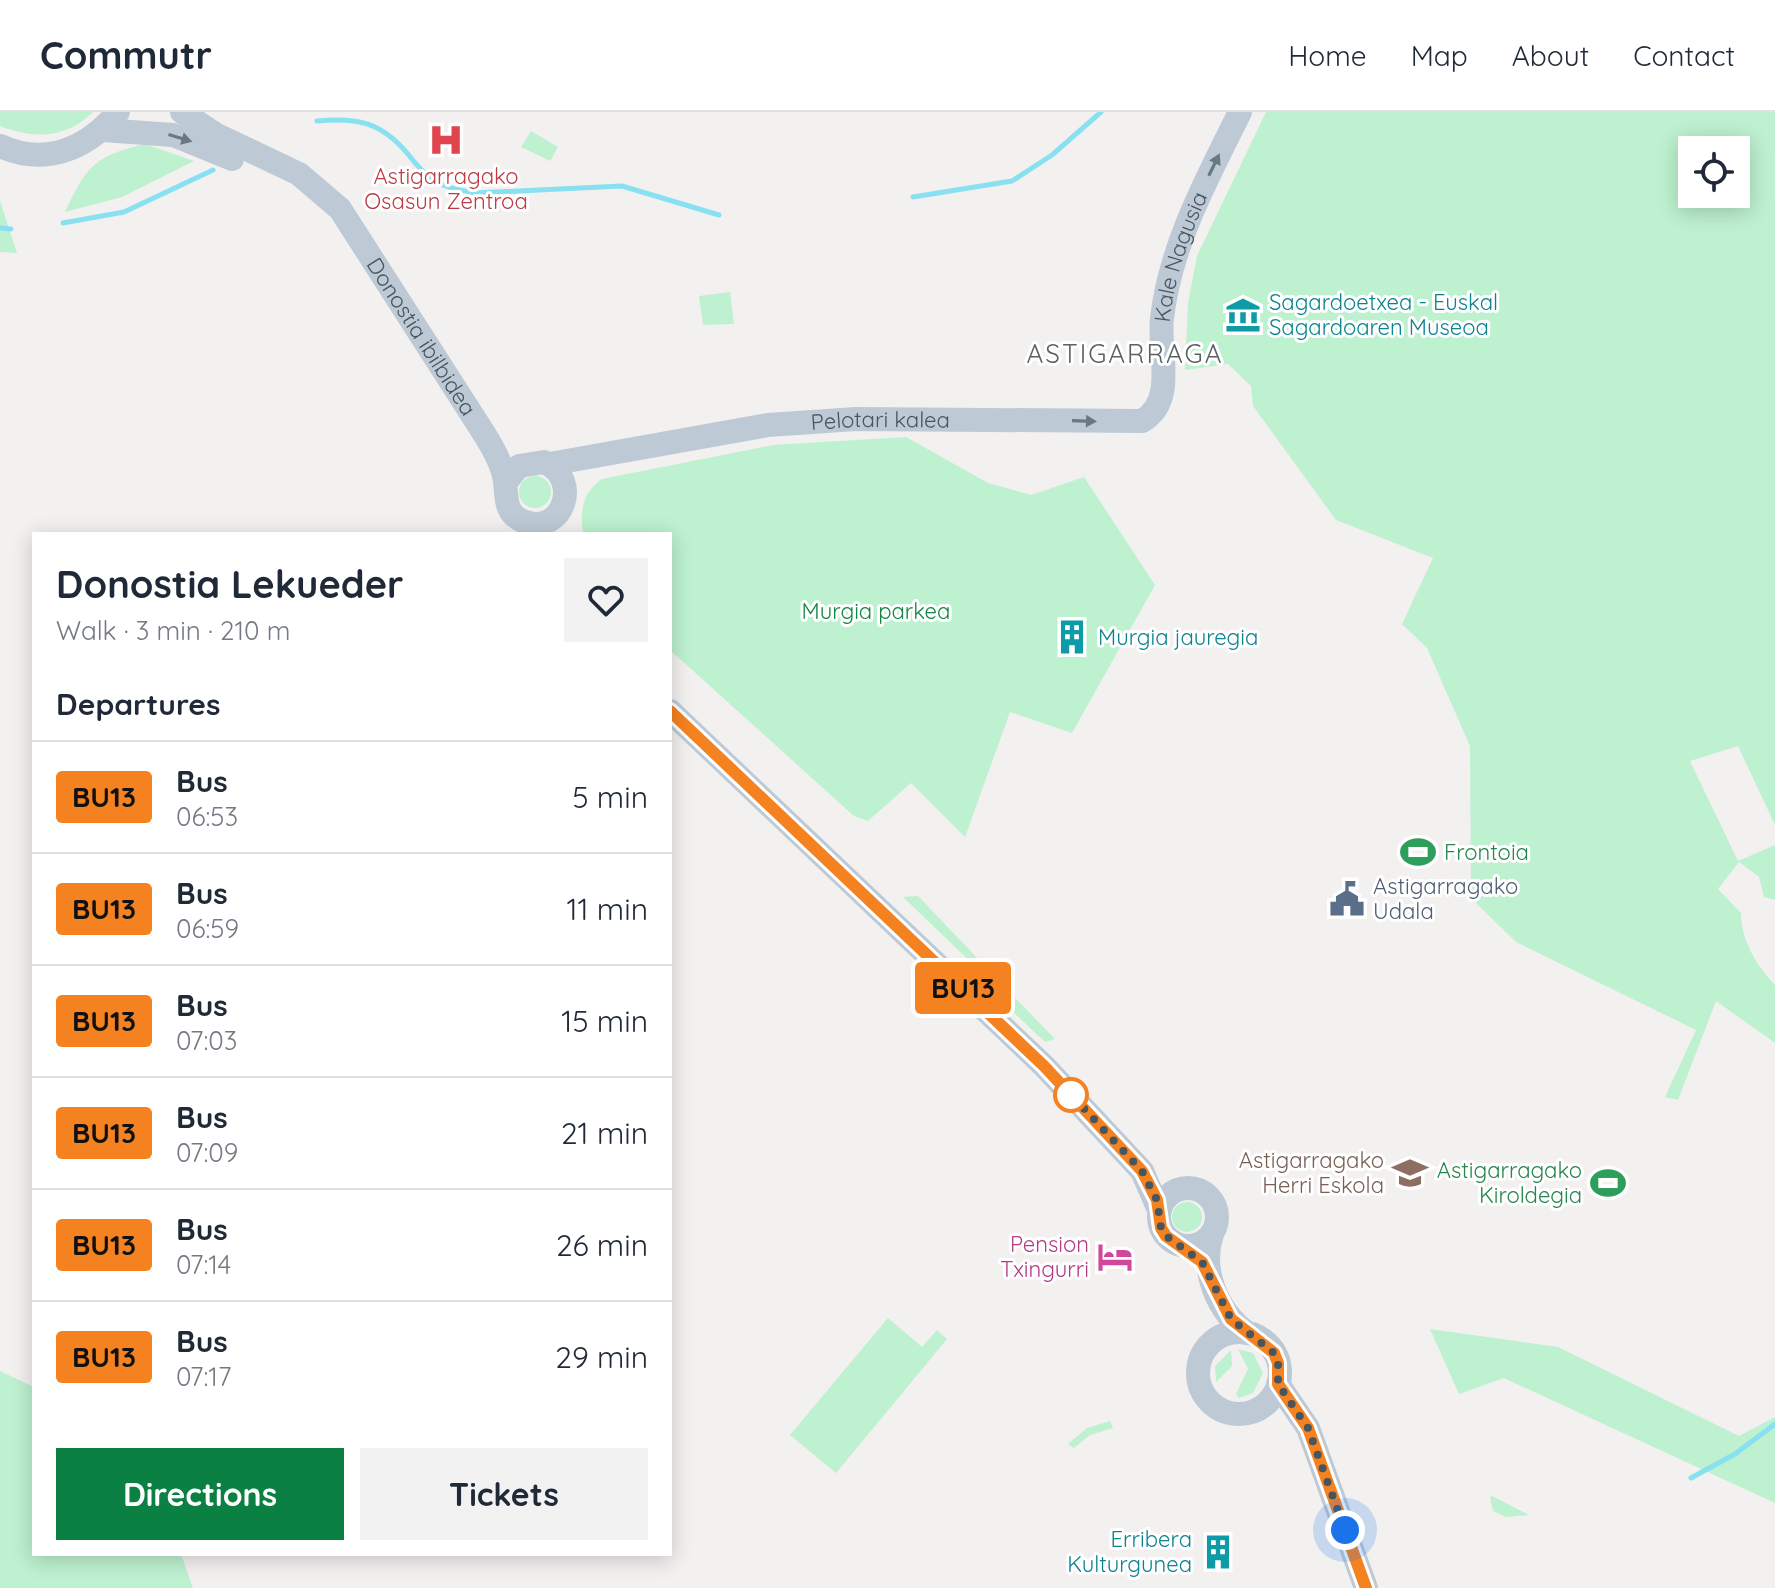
<!DOCTYPE html>
<meta charset="utf-8">
<style>
body{margin:0;font-family:Quicksand,sans-serif;background:#f2f2f3;color:#1f2937;height:100vh;display:flex;flex-direction:column;font-size:30px;white-space:nowrap}
*{box-sizing:border-box;margin:0}
p{font-size:26px;color:#747a83}
.icon{flex:none;width:44px;height:44px;fill:none;stroke:currentColor;stroke-width:2;stroke-linecap:round;stroke-linejoin:round}
.map{position:relative;flex:1;overflow:hidden}
.side{position:absolute;left:32px;top:420px;width:640px;height:1024px;display:flex;flex-direction:column;background:#fff;border-radius:0px;box-shadow:0 4px 20px #0003}
.side>*{flex:none}
.badge{padding:0 16px;border-radius:6px;font-size:28px;line-height:52px}
.buttons{position:absolute;left:1678px;top:24px;display:grid;gap:16px}
.buttons a{display:grid;place-items:center;width:72px;height:72px;border-radius:0px;background:#fff;box-shadow:0 4px 20px #0003;font-size:40px}
.you{position:absolute;width:40px;height:40px;margin:-20px;border:6px solid #fff;border-radius:50%;background:#1a73e8;box-shadow:0 0 0 12px #1a73e833}
.map>.badge{position:absolute;translate:-50% -50%;box-shadow:0 0 0 4px #fff}
h2{padding:0 24px;font-size:30px;line-height:72px}
.round{display:grid;place-items:center;flex:none;width:84px;height:84px;border-radius:0px;background:#f2f2f3}
.summary{display:flex;align-items:center;justify-content:space-between;height:136px;padding:0 24px}
h1{font-size:38px;font-weight:700;line-height:60px}
.action{display:flex;gap:16px;margin-top:auto;padding:16px 24px}
.action a{flex:1;height:92px;border-radius:0px;background:#0b8043;color:#fff;font-size:32px;font-weight:700;line-height:92px;text-align:center}
.action a+a{background:#f2f2f3;color:#1f2937}
ul{padding:0;list-style:none}
li{display:flex;align-items:center;gap:24px;height:112px;padding:0 24px;border-top:2px solid #e0e1e3}
li div{flex:1}
li b{display:block;font-size:30px}
li em{font-style:normal}
li .badge{min-width:88px;font-weight:700;text-align:center}
header{display:flex;align-items:center;gap:48px;box-sizing:border-box;height:112px;padding:0 40px;background:#fff;border-bottom:2px solid #e0e1e3}
header strong{font-size:38px}
nav{display:flex;gap:44px;margin-inline-start:auto;font-size:28px}
.map>svg:first-child{display:block}
.green{fill:#bdf1cf;fill-rule:evenodd}
.lines{fill:none;stroke-linecap:round;stroke-linejoin:round}
.stream{stroke:#88e0f0;stroke-width:5}
.secondary{stroke:#bdcad5;stroke-width:24}
.oneway{fill:#6a7882}
.line-casing{stroke:#fff;stroke-width:18}
.line{stroke:#f58220;stroke-width:12}
.walk{stroke:#47555f;stroke-width:8;stroke-dasharray:0 14.4}
.stop-dot{fill:#fff;stroke:#f58220;stroke-width:4}
.labels{text-anchor:middle;dominant-baseline:central;stroke-width:6;stroke-linejoin:round;paint-order:stroke}
.health-label{font-size:22px;fill:#be3a42;stroke:#fff}
.street-label{font-size:22px;fill:#47555f;stroke:#fff}
.culture-label{font-size:22px;fill:#0d838f;stroke:#fff;text-anchor:start}
.park-label{font-size:22px;fill:#138546;stroke:#fff}
.leisure-label{font-size:22px;fill:#27864d;stroke:#fff;text-anchor:start}
.service-label{font-size:22px;fill:#4e5e75;stroke:#fff;text-anchor:start}
.education-label{font-size:22px;fill:#785e54;stroke:#fff;text-anchor:end}
.hotel-label{font-size:22px;fill:#b23c85;stroke:#fff;text-anchor:end}
.quarter-label{font-size:26px;letter-spacing:2px;fill:#5c6165;stroke:#fff}
</style>
<header>
<strong>Commutr</strong>
<nav><a>Home</a><a>Map</a><a>About</a><a>Contact</a></nav>
</header>
<div class="map">
<svg width="1775" height="1476" viewBox="0 0 1775 1476">
<rect width="100%" height="100%" fill="#f3f0f0"/>
<g class="green">
<path d="M 0,0 L 93,0 C 66,27 33,27 0,14 Z"/>
<path d="M 1266,0 L 1775,0 L 1775,713 L 1738,634 L 1690,649 L 1738,749 L 1775,733 L 1775,788 L 1764,785 L 1759,765 L 1739,750 L 1718,777 L 1741,801 C 1741,828 1756,853 1775,873 L 1775,931 L 1716,889 L 1678,988 L 1665,985 L 1696,918 L 1516,830 L 1471,786 L 1470,634 L 1427,536 L 1402,512 L 1433,446 L 1336,408 L 1253,294 L 1251,274 L 1228,252 L 1185,258 L 1188,191 L 1197,144 ZM 1692,38 L 1736,38 L 1736,82 L 1692,82 Z"/>
<path d="M 531,19 L 558,35 L 550,49 L 521,35 Z"/>
<path d="M 145,32 L 194,49 L 122,85 L 65,100 C 86,54 95,44 145,32 Z"/>
<path d="M 0,89 L 17,141 L 0,140 Z"/>
<path d="M 730,180 L 734,212 L 703,213 L 699,184 Z"/>
<path d="M 906,325 L 988,371 L 1031,383 L 1084,365 L 1155,473 L 1072,621 L 1010,600 L 965,725 L 911,671 L 868,709 L 854,704 L 670,538 L 670,422 L 583,422 C 580,399 582,381 602,367 L 773,333 Z"/>
<circle cx="535" cy="380" r="16"/>
<path d="M 918,784 L 981,850 L 976,855 L 903,785 Z"/>
<path d="M 989,859 L 1055,927 L 1045,930 L 987,875 Z"/>
<circle cx="1187" cy="1105" r="15"/>
<path d="M 888,1206 L 922,1235 L 937,1218 L 947,1227 L 836,1361 L 790,1323 Z"/>
<path d="M 1430,1217 L 1558,1235 L 1739,1324 L 1775,1305 L 1775,1391 L 1504,1266 L 1459,1282 Z"/>
<path d="M 1238,1237 L 1253,1241 L 1263,1261 L 1253,1281 L 1239,1286 L 1236,1282 L 1248,1257 Z"/>
<path d="M 1231,1238 L 1232,1254 L 1216,1270 L 1215,1254 Z"/>
<path d="M 0,1259 L 34,1275 L 34,1442 L 181,1442 L 193,1476 L 0,1476 Z"/>
<path d="M 1110,1309 L 1113,1316 L 1090,1323 L 1074,1336 L 1068,1332 L 1087,1316 Z"/>
<path d="M 1490,1385 L 1492,1384 L 1529,1403 L 1506,1405 L 1493,1399 Z"/>
</g>
<g class="lines">
<g class="stream">
<path d="M 317,9 C 356,5 381,10 407,41 C 414,50 423,61 433,68 C 445,76 461,78 475,81 L 622,74 L 719,103"/>
<path d="M 913,85 L 1012,69 L 1052,43 L 1101,0"/>
<path d="M 63,111 L 124,100 L 213,58"/>
<path d="M 0,116 L 11,117"/>
<path d="M 1691,1366 L 1735,1342 L 1775,1312"/>
</g>
<g class="secondary">
<path id="s1" d="M 182,0 L 215,22 L 299,62 L 340,97 L 485,323 C 493,336 503,353 505,369 C 507,386 504,402 525,410 C 564,423 582,366 544,350 L 519,354 L 506,370"/>
<path d="M 103,18 L 173,23 L 232,47"/>
<path d="M 0,34 C 46,55 88,36 118,0"/>
<path id="s2" d="M 550,352 L 768,313 L 856,307 L 1142,309 C 1177,289 1158,240 1162,206 C 1171,131 1207,67 1240,0"/>
<path d="M 670,599 L 1044,954 L 1142,1059 L 1159,1098"/>
<circle cx="1188" cy="1105" r="29"/>
<path d="M 1212,1122 C 1200,1158 1217,1199 1247,1221"/>
<circle cx="1239" cy="1261" r="41"/>
<path d="M 1278,1272 L 1308,1316 L 1366,1476"/>
</g>
</g>
<defs><path id="oneway-solid" d="M-6-.8H1V-3.2L6.5 0L1 3.2V.8H-6Z" transform="scale(2)"/></defs>
<g class="oneway">
<use href="#oneway-solid" transform="translate(180 26) rotate(17)"/>
<use href="#oneway-solid" transform="translate(1214 53) rotate(-64)"/>
<use href="#oneway-solid" transform="translate(1084 309) rotate(2)"/>
</g>
<g class="lines">
<g class="line-casing">
<path id="line" d="M 670,599 L 1044,954 L 1142,1059 L 1157,1088 L 1161,1116 L 1166,1124 L 1202,1150 L 1231,1207 L 1274,1241 L 1278,1251 L 1278,1272 L 1308,1316 L 1366,1476"/>
</g>
<use href="#line" class="line"/>
<path class="walk" d="M 1071,983 L 1063,974 L 1142,1059 L 1157,1088 L 1161,1116 L 1166,1124 L 1202,1150 L 1231,1207 L 1274,1241 L 1278,1251 L 1278,1272 L 1308,1316 L 1345,1418"/>
</g>
<defs>
<g id="hospital-bare" transform="scale(2.76)"><path d="M-5-5h3v3.5h4V-5h3V5h-3V1.5h-4V5h-3Z" fill="#e0444e" stroke="#fff" stroke-width="2.5" paint-order="stroke"/></g>
<g id="museum-bare" transform="scale(2.76)"><path d="M0-6L6-3V-2H-6V-3ZM-5-1h2V3h-2ZM-1-1h2V3h-2ZM3-1h2V3H3ZM-6 4H6V6H-6Z" fill="#0f9aa8" stroke="#fff" stroke-width="2.5" paint-order="stroke"/></g>
<g id="building-bare" transform="scale(2.76)"><path d="M-4-6H4V6H1V3H-1V6H-4ZM-2.5-4.3h1.7v1.8h-1.7ZM.8-4.3h1.7v1.8H.8ZM-2.5-1h1.7V.8h-1.7ZM.8-1h1.7V.8H.8Z" fill="#0f9aa8" stroke="#fff" stroke-width="2.5" paint-order="stroke"/></g>
<g id="stadium-bare" transform="scale(2.76)"><path d="M0-5a6.5 5 0 1 0 0 10a6.5 5 0 1 0 0-10ZM-3.5-1.8h7v3.6h-7Z" fill="#2e9e5b" stroke="#fff" stroke-width="2.5" paint-order="stroke"/></g>
<g id="civic-bare" transform="scale(2.76)"><path d="M-.6-6.5H3V-4.5H.6V-3L4-1V1h2V6H-6V1h2V-1L-.6-3ZM-1.2 2.5V6h2.4V2.5Z" fill="#5c6f8a" stroke="#fff" stroke-width="2.5" paint-order="stroke"/></g>
<g id="school-bare" transform="scale(2.76)"><path d="M0-5L7-2L0 1L-7-2ZM-4 1L0 2.5L4 1V4Q0 6-4 4Z" fill="#8d6e63" stroke="#fff" stroke-width="2.5" paint-order="stroke"/></g>
<g id="hotel-bare" transform="scale(2.76)"><path d="M-6-4.5h1.5V1H6V5H4.5V3h-9V5H-6ZM-4 0a1.8 1.8 0 1 1 3.6 0ZM.5 0V-2.5h3Q6-2.5 6 0Z" fill="#d1479c" stroke="#fff" stroke-width="2.5" paint-order="stroke"/></g>
</defs>
<g fill-rule="evenodd">
<use href="#hospital-bare" x="446" y="28"/>
<use href="#museum-bare" x="1243" y="203"/>
<use href="#building-bare" x="1072" y="525"/>
<use href="#stadium-bare" x="1418" y="740"/>
<use href="#civic-bare" x="1347" y="787"/>
<use href="#school-bare" x="1410" y="1061"/>
<use href="#stadium-bare" x="1608" y="1071"/>
<use href="#hotel-bare" x="1115" y="1145"/>
<use href="#building-bare" x="1218" y="1440"/>
</g>
<circle class="stop-dot" cx="1071" cy="983" r="16"/>
<g class="labels">
<g class="health-label">
<text x="446" y="64">Astigarragako<tspan x="446" dy="25">Osasun Zentroa</tspan></text>
</g>
<g class="street-label">
<text stroke="none"><textPath href="#s2" startOffset="770">Kale Nagusia</textPath></text>
<text stroke="none"><textPath href="#s1" startOffset="338">Donostia ibilbidea</textPath></text>
<text stroke="none"><textPath href="#s2" startOffset="334">Pelotari kalea</textPath></text>
</g>
<g class="culture-label">
<text x="1269" y="190">Sagardoetxea - Euskal<tspan x="1269" dy="25">Sagardoaren Museoa</tspan></text>
<text x="1098" y="525">Murgia jauregia</text>
<text x="1192" y="1427" text-anchor="end">Erribera<tspan x="1192" dy="25">Kulturgunea</tspan></text>
</g>
<g class="park-label">
<text x="876" y="499">Murgia parkea</text>
</g>
<g class="leisure-label">
<text x="1444" y="740">Frontoia</text>
<text x="1582" y="1058" text-anchor="end">Astigarragako<tspan x="1582" dy="25">Kiroldegia</tspan></text>
</g>
<g class="service-label">
<text x="1373" y="774">Astigarragako<tspan x="1373" dy="25">Udala</tspan></text>
</g>
<g class="education-label">
<text x="1384" y="1048">Astigarragako<tspan x="1384" dy="25">Herri Eskola</tspan></text>
</g>
<g class="hotel-label">
<text x="1089" y="1132">Pension<tspan x="1089" dy="25">Txingurri</tspan></text>
</g>
<g class="quarter-label">
<text x="1125" y="241">ASTIGARRAGA</text>
</g>
</g>
</svg>
<div class="buttons">
<a><svg class="icon" aria-label="locate" viewBox="0 0 24 24"><circle cx="12" cy="12" r="6"/><path d="M12 2v4M12 18v4M2 12h4M18 12h4"/></svg></a>
</div>
<div class="you" style="left:1345px;top:1418px"></div>
<b class="badge" style="left:963px;top:876px;background:#f58220;color:#111">BU13</b>
<section class="side">
<div class="summary"><div><h1>Donostia Lekueder</h1><p>Walk · 3 min · 210 m</p></div><a class="round"><svg class="icon" aria-label="heart" viewBox="0 0 24 24"><path d="M12 20l-8-8c-3-5 5-10 8-4 3-6 11-1 8 4z"/></svg></a></div>
<h2>Departures</h2>
<ul>
<li><span class="badge" style="background:#f58220;color:#111">BU13</span><div><b>Bus</b><p>06:53</p></div><em>5 min</em></li>
<li><span class="badge" style="background:#f58220;color:#111">BU13</span><div><b>Bus</b><p>06:59</p></div><em>11 min</em></li>
<li><span class="badge" style="background:#f58220;color:#111">BU13</span><div><b>Bus</b><p>07:03</p></div><em>15 min</em></li>
<li><span class="badge" style="background:#f58220;color:#111">BU13</span><div><b>Bus</b><p>07:09</p></div><em>21 min</em></li>
<li><span class="badge" style="background:#f58220;color:#111">BU13</span><div><b>Bus</b><p>07:14</p></div><em>26 min</em></li>
<li><span class="badge" style="background:#f58220;color:#111">BU13</span><div><b>Bus</b><p>07:17</p></div><em>29 min</em></li>
</ul>
<div class="action"><a>Directions</a><a>Tickets</a></div>
</section>
</div>
